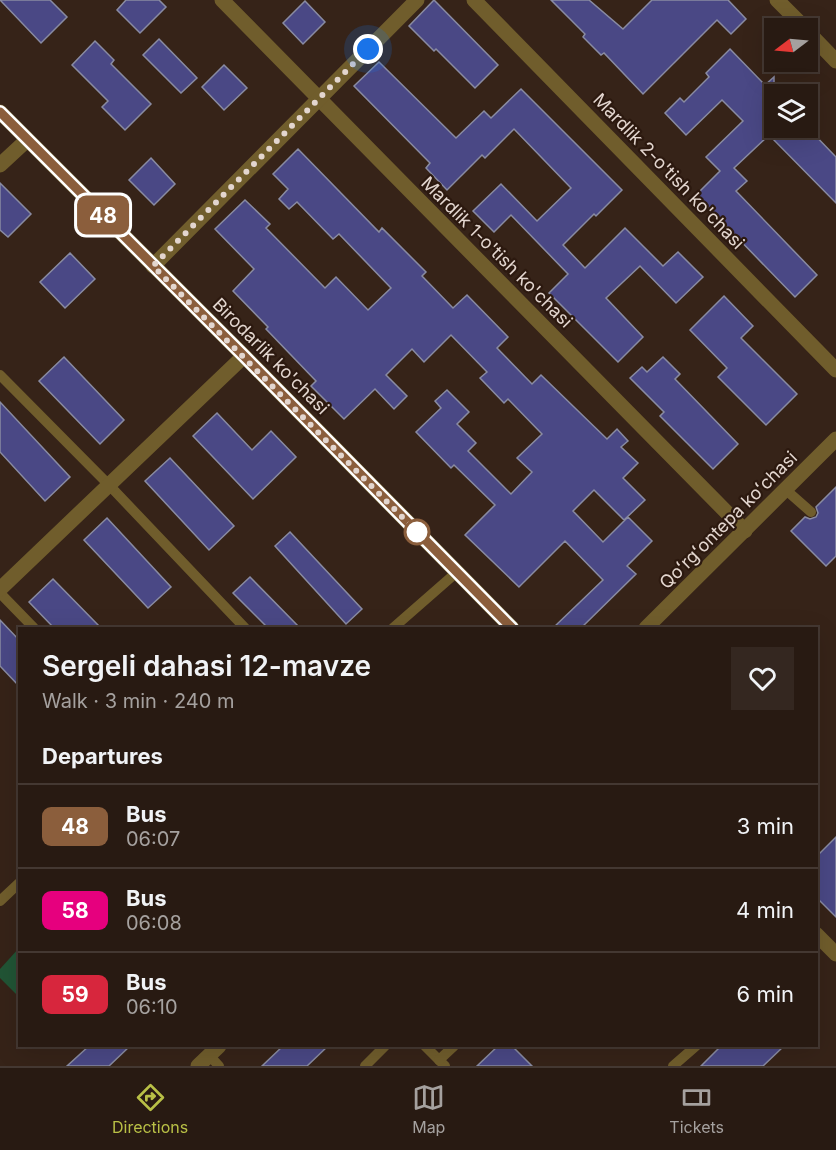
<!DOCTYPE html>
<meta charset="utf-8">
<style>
body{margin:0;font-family:Inter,sans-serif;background:#342720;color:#f1f3f6;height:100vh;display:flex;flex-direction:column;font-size:22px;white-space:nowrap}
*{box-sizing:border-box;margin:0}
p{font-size:20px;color:#a5a19f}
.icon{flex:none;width:33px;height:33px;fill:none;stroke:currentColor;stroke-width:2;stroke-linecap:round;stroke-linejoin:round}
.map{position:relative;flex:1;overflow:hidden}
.details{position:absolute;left:18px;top:627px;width:800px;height:420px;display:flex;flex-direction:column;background:#281a12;border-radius:0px;box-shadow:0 6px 24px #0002,0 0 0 2px #443832}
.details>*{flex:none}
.badge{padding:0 12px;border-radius:9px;font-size:21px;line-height:39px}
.needle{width:39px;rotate:254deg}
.buttons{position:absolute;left:764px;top:18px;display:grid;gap:12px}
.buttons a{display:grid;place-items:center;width:54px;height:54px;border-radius:0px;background:#281a12;box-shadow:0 6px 24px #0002,0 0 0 2px #443832;font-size:30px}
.you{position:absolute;width:30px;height:30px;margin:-15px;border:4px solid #fff;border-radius:50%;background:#1a73e8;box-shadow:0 0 0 9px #1a73e833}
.map>.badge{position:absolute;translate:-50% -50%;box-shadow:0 0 0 3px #fff}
h2{padding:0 24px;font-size:22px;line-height:54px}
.round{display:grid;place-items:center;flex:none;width:63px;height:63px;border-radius:0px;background:#342720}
.head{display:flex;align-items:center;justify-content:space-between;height:102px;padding:0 24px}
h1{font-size:28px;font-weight:600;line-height:45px}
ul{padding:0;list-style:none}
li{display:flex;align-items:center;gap:18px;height:84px;padding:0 24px;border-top:2px solid #443832}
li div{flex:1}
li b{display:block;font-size:22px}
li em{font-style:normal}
li .badge{min-width:66px;font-weight:700;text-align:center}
.tabs{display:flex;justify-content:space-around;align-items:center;height:84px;border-top:2px solid #443832;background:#281a12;font-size:16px;color:#a5a19f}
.tabs a{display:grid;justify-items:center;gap:3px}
.tabs .selected{color:#b9c046}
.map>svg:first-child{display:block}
.green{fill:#215435}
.building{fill:#4a4885;stroke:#898ba2;stroke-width:1.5}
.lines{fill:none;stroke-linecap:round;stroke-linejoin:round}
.service{stroke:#705d2c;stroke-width:10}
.minor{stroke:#705d2c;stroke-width:15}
.tertiary{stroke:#705d2c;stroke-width:15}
.line-casing{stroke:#fff;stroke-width:14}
.line{stroke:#8b5e3c;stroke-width:9}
.walk{stroke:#e3d6cf;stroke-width:6;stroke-dasharray:0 10.8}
.stop-dot{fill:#fff;stroke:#8b5e3c;stroke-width:3}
.labels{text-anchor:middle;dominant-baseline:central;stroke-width:4.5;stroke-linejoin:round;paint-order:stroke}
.street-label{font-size:18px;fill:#e3d6cf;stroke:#2c190f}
</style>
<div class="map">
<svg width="836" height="1066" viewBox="0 0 836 1066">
<rect width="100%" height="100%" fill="#362318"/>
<path class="green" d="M 19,948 L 19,997 L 0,978 L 0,969 Z"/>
<g class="building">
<path d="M 0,0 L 50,0 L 67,17 L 41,43 Z"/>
<path d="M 126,0 L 159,0 L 166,7 L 140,33 L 117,10 Z"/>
<path d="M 434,0 L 498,65 L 475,88 L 436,49 L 434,51 L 409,26 Z"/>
<path d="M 551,0 L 589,0 L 623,29 L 652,0 L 728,0 L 746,19 L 731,34 L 717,20 L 643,94 L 604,53 L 601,55 L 583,37 L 585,34 Z"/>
<path d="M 305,1 L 325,22 L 303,44 L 283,23 Z"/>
<path d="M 159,39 L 197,78 L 181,93 L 143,55 Z"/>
<path d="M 95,41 L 114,60 L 111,64 L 151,104 L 125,130 L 102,107 L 108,101 L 72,65 Z"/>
<path d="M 730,49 L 765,85 L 774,77 L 774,128 L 808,128 L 836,157 L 836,203 L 769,135 L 734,168 L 747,181 L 736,191 L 817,275 L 795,297 L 696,195 L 720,171 L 706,157 L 743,121 L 722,100 L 686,135 L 665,113 L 680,98 L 684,102 L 709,77 L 706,73 Z"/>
<path d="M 379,62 L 456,138 L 484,111 L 491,118 L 521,89 L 622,190 L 596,216 L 594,214 L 563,245 L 585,268 L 625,228 L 663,266 L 678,252 L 703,277 L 676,303 L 640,266 L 606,298 L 643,337 L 618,362 L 549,293 L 568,274 L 511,215 L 494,232 L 473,211 L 501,184 L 537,221 L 571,188 L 514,129 L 485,158 L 482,155 L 447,190 L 426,168 L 430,163 L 354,86 Z"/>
<path d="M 224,65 L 247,88 L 224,110 L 202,87 Z"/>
<path d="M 298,149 L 379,232 L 382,228 L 426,272 L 422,276 L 453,308 L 467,295 L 508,337 L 497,348 L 532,384 L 541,375 L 607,439 L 617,429 L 628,441 L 621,447 L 638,463 L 623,478 L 645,500 L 624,520 L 594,490 L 573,511 L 603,542 L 628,517 L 652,541 L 627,566 L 636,574 L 581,628 L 553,628 L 603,580 L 565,541 L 519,587 L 465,535 L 495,505 L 454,465 L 451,468 L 416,432 L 441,408 L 435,401 L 447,390 L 469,412 L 457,424 L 476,443 L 468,451 L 511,494 L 532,472 L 517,458 L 542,434 L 508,399 L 504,403 L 480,378 L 487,372 L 451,335 L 424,362 L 412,349 L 386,375 L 407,396 L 394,409 L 375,389 L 344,419 L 311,386 L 316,381 L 266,329 L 268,327 L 233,291 L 254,269 L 215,229 L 245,200 L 270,224 L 266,228 L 325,288 L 336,277 L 368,310 L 391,288 L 339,234 L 333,239 L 297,202 L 289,209 L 279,199 L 288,189 L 273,174 Z"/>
<path d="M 151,158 L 175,184 L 154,205 L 129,180 Z"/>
<path d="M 0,183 L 31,214 L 8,237 L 0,230 Z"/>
<path d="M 70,253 L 95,279 L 65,308 L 40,282 Z"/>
<path d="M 724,296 L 753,326 L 741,338 L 797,394 L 766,425 L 718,377 L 727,368 L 690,330 Z"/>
<path d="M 64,357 L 124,420 L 100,444 L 39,381 Z"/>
<path d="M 663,357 L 680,374 L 675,379 L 738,444 L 713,469 L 660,416 L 664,412 L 630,378 L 642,367 L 647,372 Z"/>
<path d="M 0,402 L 70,477 L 45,501 L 0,452 Z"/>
<path d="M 217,413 L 252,450 L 271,431 L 296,457 L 253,499 L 193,436 Z"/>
<path d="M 170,458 L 234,526 L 209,550 L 145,481 Z"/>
<path d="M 836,487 L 836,556 L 826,566 L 791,531 L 805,517 L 810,519 L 816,517 L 818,513 L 816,507 Z"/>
<path d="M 107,518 L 171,587 L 148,608 L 84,540 Z"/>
<path d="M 290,532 L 362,609 L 346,624 L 275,546 Z"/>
<path d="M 250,577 L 300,628 L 268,628 L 233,593 Z"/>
<path d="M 53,579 L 101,628 L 54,628 L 29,602 Z"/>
<path d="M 0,620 L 20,641 L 20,687 L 0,666 Z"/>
<path d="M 836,837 L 836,917 L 816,897 L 816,857 Z"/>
<path d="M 89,1046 L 130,1046 L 109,1066 L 67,1066 Z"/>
<path d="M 283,1046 L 328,1046 L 307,1066 L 262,1066 Z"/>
<path d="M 498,1046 L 512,1046 L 532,1066 L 477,1066 Z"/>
<path d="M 721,1046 L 784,1046 L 763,1066 L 701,1066 Z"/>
</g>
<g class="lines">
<g class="service">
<path d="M 0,375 L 109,485 L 245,628"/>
<path d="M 786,490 L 811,512"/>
<path d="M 0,593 L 34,628"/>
<path d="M 393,628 L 457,572"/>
<path d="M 0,901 L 20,882"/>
<path d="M 425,1046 L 445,1066"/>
<path d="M 209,1055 L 219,1066"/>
<path d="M 439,1060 L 454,1046"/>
<path d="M 365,1066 L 385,1046"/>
<path d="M 673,1066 L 696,1046"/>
</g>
<g class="minor">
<path d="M 222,0 L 745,531"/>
<path d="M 474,0 L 836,370"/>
<path d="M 0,165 L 27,140"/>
<path d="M 153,266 L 417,0"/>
<path d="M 0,589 L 244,356"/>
<path d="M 816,934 L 836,954"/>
</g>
<g class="tertiary">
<path d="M 777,0 L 805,28"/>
<path d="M 807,31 L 836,61"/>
<path d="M 0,112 L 244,356 L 512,628"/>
<path d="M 646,628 L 836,439"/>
<path d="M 198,1066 L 219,1046"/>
</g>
</g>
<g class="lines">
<g class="line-casing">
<path id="line" d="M 0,112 L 244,356 L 512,628"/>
</g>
<use href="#line" class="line"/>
<path class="walk" d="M 368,49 L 153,266 L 417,532"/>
</g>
<circle class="stop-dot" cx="417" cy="532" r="12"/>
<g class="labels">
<g class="street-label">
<text transform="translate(669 171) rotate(46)">Mardlik 2-o'tish ko'chasi</text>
<text transform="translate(497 252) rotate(45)">Mardlik 1-o'tish ko'chasi</text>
<text transform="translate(271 356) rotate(45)">Birodarlik ko'chasi</text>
<text transform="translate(728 520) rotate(-45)">Qoʻrgʻontepa koʻchasi</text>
</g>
</g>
</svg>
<div class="buttons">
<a><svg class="needle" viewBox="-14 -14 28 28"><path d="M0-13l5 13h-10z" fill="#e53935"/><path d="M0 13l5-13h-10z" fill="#a5a19f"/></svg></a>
<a><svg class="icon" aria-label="layers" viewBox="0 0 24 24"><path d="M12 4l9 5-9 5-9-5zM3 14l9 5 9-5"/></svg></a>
</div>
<div class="you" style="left:368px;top:49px"></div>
<b class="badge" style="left:103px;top:215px;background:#8b5e3c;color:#fff">48</b>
<section class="details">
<div class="head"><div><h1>Sergeli dahasi 12-mavze</h1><p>Walk · 3 min · 240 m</p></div><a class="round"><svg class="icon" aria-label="heart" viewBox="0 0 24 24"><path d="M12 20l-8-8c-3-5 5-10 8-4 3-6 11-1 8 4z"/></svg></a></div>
<h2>Departures</h2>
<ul>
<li><span class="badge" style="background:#8b5e3c;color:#fff">48</span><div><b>Bus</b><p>06:07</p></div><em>3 min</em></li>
<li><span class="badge" style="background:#e6007e;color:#fff">58</span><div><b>Bus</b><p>06:08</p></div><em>4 min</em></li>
<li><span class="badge" style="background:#d7263d;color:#fff">59</span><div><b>Bus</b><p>06:10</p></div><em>6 min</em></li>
</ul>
</section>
</div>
<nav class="tabs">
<a class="selected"><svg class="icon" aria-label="directions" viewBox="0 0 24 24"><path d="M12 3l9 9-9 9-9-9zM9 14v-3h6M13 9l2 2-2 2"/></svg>Directions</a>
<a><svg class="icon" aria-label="map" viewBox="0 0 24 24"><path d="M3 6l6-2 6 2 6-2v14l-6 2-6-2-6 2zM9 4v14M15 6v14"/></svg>Map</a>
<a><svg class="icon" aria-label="tickets" viewBox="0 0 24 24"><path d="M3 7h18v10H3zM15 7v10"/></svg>Tickets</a>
</nav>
